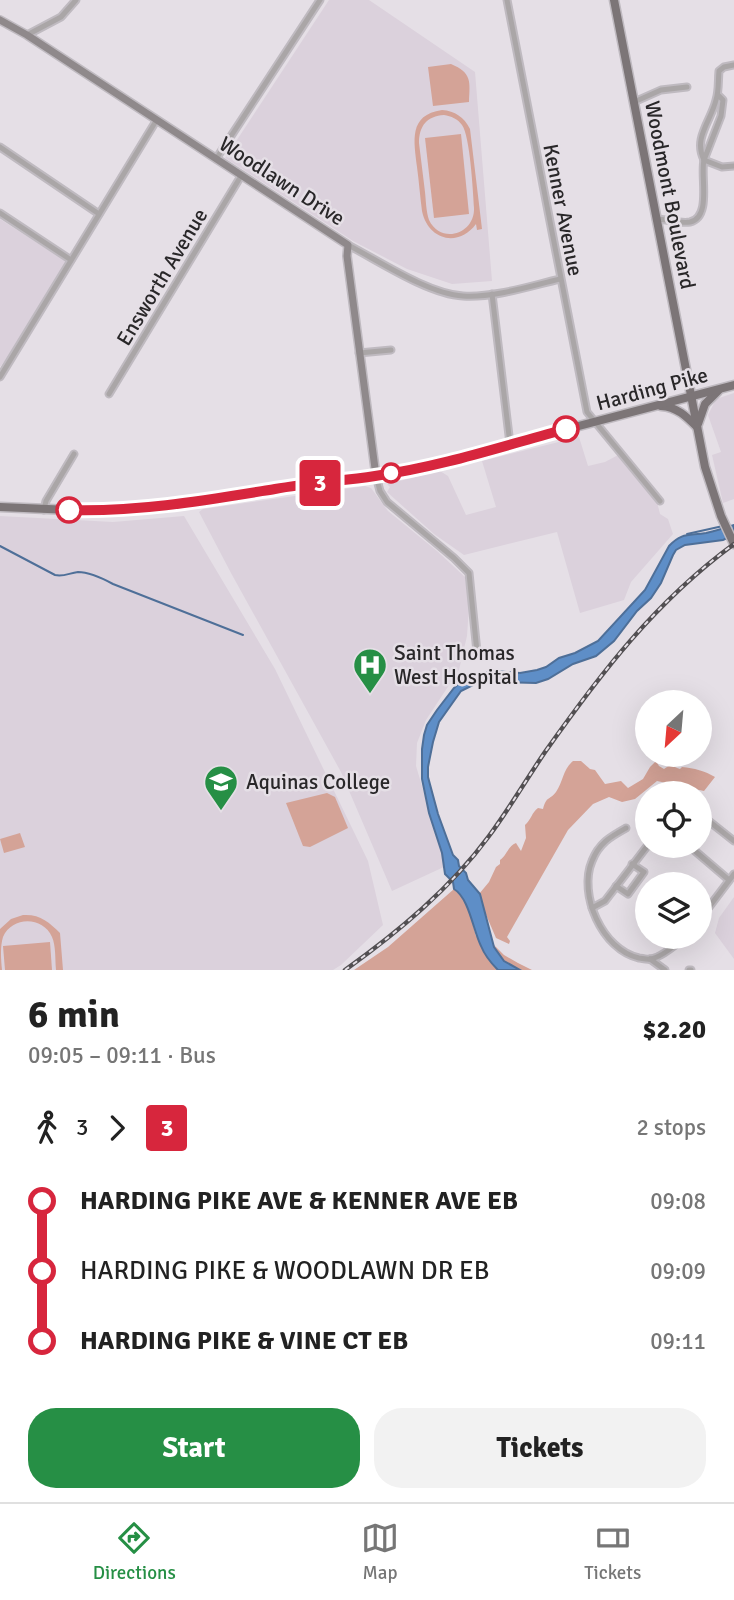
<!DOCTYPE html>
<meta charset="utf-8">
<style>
body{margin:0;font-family:Signika,sans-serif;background:#f2f2f2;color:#222;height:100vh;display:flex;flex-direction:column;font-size:26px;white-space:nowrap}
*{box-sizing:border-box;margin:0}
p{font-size:23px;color:#767676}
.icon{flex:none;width:38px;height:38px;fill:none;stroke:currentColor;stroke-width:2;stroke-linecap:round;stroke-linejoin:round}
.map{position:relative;height:970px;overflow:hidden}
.side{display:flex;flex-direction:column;background:#fff;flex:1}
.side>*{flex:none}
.badge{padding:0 14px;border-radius:5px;font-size:24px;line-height:46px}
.needle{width:46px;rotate:206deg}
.tools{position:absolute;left:635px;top:690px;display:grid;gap:14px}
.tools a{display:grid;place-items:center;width:77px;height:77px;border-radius:50%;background:#fff;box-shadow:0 7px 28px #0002;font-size:35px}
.map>.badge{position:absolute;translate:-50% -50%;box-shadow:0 0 0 4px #fff}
.legs{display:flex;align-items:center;gap:10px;height:77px;padding:0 28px;font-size:23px}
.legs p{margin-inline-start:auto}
.overview{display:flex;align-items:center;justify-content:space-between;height:119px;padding:0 28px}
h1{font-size:38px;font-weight:700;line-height:52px}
.action{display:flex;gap:14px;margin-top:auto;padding:14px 28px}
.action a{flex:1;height:80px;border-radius:28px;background:#268f45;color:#fff;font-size:28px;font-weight:700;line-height:80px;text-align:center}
.action a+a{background:#f2f2f2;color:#222}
ul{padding:0 28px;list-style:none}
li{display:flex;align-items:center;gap:24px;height:70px;font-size:26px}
li i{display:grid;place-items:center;width:10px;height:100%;margin:0 9px;background:currentColor}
li i::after{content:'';width:18px;height:18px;margin:-9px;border:5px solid;border-radius:50%;background:#fff}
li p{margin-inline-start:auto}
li:first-child i{background:linear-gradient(#0000 50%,currentColor 0)}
li:last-child i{background:linear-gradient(currentColor 50%,#0000 0)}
.dock{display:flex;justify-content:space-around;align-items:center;height:98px;border-top:2px solid #e0e0e0;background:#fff;font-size:19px;color:#767676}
.dock a{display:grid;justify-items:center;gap:4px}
.dock .current{color:#268f45}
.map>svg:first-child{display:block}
.built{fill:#dbd1dc}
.green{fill:#d4a397;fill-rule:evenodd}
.water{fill:#5e8ec7;stroke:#4e6f98;stroke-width:2}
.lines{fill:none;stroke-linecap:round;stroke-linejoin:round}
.stream{stroke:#4e6f98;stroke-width:2}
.minor-casing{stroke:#bfbac0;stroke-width:9}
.secondary-casing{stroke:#bfbac0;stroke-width:10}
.primary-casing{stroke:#bfbac0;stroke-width:11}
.minor{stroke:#aaa6a7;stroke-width:5}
.secondary{stroke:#8f898b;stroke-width:7}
.primary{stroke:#7c7577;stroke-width:8}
.rail-casing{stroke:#524f52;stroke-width:4.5}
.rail{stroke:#e5dfe6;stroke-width:2;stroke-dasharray:5;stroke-linecap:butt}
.line-1-casing{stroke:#fff;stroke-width:16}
.line-1{stroke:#d7263d;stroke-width:10}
.stop-1-dot{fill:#fff;stroke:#d7263d;stroke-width:3.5}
.labels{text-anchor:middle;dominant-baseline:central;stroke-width:5;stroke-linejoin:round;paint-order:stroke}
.street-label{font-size:21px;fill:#292729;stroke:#e5dfe6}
.poi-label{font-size:21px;fill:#292729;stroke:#e5dfe6;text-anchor:start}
</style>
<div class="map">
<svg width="734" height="970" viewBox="0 0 734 970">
<rect width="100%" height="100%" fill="#e5dfe6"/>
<g class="built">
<path d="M 329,0 L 369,0 L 475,72 L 492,281 L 452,284 L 407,269 L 353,241 L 225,158 Z"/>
<path d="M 0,219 L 67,262 L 16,346 L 0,367 Z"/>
<path d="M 734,393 L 734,499 L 723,503 L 712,455 L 721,452 L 708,415 L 716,399 Z"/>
<path d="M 579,437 L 588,466 L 605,462 L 620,454 L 656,498 L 660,514 L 668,519 L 673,534 L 631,582 L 624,600 L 580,613 L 557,532 L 464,555 L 434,534 L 387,492 L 390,487 L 387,484 L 440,471 L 448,476 L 466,515 L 496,507 L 482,461 Z"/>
<path d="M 365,486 L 371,488 L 388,511 L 437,551 L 465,577 L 469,607 L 467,636 L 459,670 L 426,720 L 417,743 L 416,766 L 446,866 L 392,891 L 341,772 L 231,573 L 199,512 L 203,509 Z"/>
<path d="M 0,516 L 113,522 L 184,516 L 275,669 L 368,861 L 383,925 L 341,965 L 333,970 L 0,970 Z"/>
<path d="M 734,897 L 734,959 L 715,933 L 719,918 Z"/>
</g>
<g class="green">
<path d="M 451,64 C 472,73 470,81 469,102 L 433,106 L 428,67 Z"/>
<path d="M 442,110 C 455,111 464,117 470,129 L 482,229 L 477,230 L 476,224 C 458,248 428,240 422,211 C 420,196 419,182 417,167 C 414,141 408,115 442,110 ZM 444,115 C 451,116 458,119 462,125 C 470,136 473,191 474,208 C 475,234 441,245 429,220 C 426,211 426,201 425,192 C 423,176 421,159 419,143 C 419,126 427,116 444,115 Z"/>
<path d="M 461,134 L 469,214 L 434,218 L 425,138 Z"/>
<path d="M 573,761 L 581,761 L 590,769 L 595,770 L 605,784 L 621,781 L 628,788 L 643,779 L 650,767 L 656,761 L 659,766 L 664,769 C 672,763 673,767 680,769 L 682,767 C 694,768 705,771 715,777 L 704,791 L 657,781 L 635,799 L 622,802 L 609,797 L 593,804 L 568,830 L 507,937 L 510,941 L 509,944 L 496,938 L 481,903 L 479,894 L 489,882 L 496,867 L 500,864 L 500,860 C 507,855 508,846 516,843 L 521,851 L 526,838 L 525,825 C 531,820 532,812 538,808 L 543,809 C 547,795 549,801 556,792 C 563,782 563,769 573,761 Z"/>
<path d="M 327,793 L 335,797 L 348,828 L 310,847 L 303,846 L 286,803 Z"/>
<path d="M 20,833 L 25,847 L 4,853 L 0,839 Z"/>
<path d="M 454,889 C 467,897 472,921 476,936 L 493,944 L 504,955 L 518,963 L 532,970 L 546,970 L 354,970 L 388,947 Z"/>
<path d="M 23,915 C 40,914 49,922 60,933 L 63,970 L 56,970 C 55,959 56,946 52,937 C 43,916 12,916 3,937 C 0,947 1,959 2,970 L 0,970 L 0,929 L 11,919 Z"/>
<path d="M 50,942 L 52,970 L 5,970 L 3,946 Z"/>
</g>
<path class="water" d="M 734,525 L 734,535 L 723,540 L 685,545 L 676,550 L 673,555 L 661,583 L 651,598 L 637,611 L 614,641 L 596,656 L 573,664 L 548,679 L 536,683 L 494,682 L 475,684 L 461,691 L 439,722 L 433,742 L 428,767 L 428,777 L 438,814 L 453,855 L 458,860 L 459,866 L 466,873 L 468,880 L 480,894 L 494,947 L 504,961 L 520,970 L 498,970 C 491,963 485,956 481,946 C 473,930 469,898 454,889 L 453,882 L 445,874 L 442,853 L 429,813 L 422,779 L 422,749 L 424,735 L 427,725 L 437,710 L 454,688 L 465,678 L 474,674 L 494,671 L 520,673 L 537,670 L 546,667 L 559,658 L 575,653 L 598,641 L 645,590 L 669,546 C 682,532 689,536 706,533 C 715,531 725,528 734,525 Z"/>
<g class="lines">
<g class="stream">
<path d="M 687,534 L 723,526"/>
<path d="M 0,546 L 55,575 C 64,577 69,573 78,572 C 90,572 102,578 113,584 L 243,635"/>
</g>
<g class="minor-casing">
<g id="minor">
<path d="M 507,0 L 587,412 L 660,501"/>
<path d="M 27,35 L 61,17 L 76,0"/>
<path d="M 634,102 L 661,90 L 687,87"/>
<path d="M 0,147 L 99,214"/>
<path d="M 216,159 L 320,0"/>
<path d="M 704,160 C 693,138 711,121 716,100 C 719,91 718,81 719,71 L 724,67 L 734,65"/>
<path d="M 704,160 L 721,116 L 723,100 L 718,95"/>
<path d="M 0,213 L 71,260"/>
<path d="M 656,219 C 667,219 680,224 690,222 C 712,217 700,176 704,160 L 722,167 L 734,166"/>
<path d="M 348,245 C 379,261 428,294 463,296 C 494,298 530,286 560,279"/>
<path d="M 492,294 L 510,444"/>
<path d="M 359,353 L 391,350"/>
<path d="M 0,377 L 156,121"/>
<path d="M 109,394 L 241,176"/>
<path d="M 376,476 L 380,491 L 387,502 L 454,558 L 469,573 L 477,652"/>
<path d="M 44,510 L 46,501 L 74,454"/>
<path d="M 700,814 L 734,841"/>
<path d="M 626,828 C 610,837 599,843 592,861 C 578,894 602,950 639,958 C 641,958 648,960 650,959 C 661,958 677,944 686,936"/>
<path d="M 688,845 L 729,880"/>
<path d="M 616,886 L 628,894 L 644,872 L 632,864"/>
<path d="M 592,908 L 605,901 L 648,845"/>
<path d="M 700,919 L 734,874"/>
<path d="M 650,959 L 665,970"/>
<path d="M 689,970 L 691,970"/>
</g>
</g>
<g class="secondary-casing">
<path id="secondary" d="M 0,20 L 27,35 L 348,245 L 347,256 L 376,476"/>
</g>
<g class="primary-casing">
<g id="primary">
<path d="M 614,0 L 705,467 L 721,516 L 734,544"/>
<path d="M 661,406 C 677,407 686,416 697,427"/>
<path d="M 698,424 L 705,404 L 718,391"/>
<path d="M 0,507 L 95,511 L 139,508 L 328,481 L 376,476 L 442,462 L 734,385"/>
</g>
</g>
<use href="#minor" class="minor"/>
<use href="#secondary" class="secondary"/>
<use href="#primary" class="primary"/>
<g class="rail-casing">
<path id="rail" d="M 345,970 C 398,932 450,889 489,836 C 509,809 526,780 545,752 C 601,673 655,602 734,544"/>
</g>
<use href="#rail" class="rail"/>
</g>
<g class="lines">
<g class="line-1-casing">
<path id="line-1" d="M 69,510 C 139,512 207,500 275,489 C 308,483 342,481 375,476 C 440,467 503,446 566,429"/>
</g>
<use href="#line-1" class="line-1"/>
</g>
<defs>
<g id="hospital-pin" transform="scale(1.75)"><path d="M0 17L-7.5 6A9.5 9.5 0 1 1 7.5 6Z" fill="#268f45" stroke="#e5dfe6"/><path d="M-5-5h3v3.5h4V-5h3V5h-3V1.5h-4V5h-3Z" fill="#fff"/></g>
<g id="university-pin" transform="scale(1.75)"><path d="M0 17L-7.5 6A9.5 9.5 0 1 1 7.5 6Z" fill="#268f45" stroke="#e5dfe6"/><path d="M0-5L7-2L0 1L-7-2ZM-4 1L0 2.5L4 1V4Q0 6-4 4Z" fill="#fff"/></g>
</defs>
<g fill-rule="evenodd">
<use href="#hospital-pin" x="370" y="665"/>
<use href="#university-pin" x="221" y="782"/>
</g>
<g class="stop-1-dot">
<circle cx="566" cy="429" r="12"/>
<circle cx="391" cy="473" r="9"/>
<circle cx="69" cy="510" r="12"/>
</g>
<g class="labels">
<g class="street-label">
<text transform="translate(282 181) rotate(33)">Woodlawn Drive</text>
<text transform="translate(670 195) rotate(79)">Woodmont Boulevard</text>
<text transform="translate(563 210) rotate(79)">Kenner Avenue</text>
<text transform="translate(162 277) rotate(-59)">Ensworth Avenue</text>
<text transform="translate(652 389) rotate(-15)">Harding Pike</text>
</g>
<g class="poi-label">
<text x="394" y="653">Saint Thomas<tspan x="394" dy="24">West Hospital</tspan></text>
<text x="246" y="782">Aquinas College</text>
</g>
</g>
</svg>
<div class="tools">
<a><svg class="needle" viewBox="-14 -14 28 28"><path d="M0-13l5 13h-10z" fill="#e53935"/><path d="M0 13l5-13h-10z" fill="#767676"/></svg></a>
<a><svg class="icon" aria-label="locate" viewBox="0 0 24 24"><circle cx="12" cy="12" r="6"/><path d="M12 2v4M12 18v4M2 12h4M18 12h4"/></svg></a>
<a><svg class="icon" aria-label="layers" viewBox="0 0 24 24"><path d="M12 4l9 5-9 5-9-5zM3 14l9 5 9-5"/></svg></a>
</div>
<b class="badge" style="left:320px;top:483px;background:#d7263d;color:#fff">3</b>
</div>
<section class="side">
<div class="overview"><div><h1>6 min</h1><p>09:05 – 09:11 · Bus</p></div><b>$2.20</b></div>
<div class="legs"><svg class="icon" aria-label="walk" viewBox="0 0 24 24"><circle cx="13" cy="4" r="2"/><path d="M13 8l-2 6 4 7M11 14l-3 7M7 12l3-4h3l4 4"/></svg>3<svg class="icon" aria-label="forward" viewBox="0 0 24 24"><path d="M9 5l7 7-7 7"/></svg><b class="badge" style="background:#d7263d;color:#fff">3</b><p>2 stops</p></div>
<ul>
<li><i style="color:#d7263d"></i><b>HARDING PIKE AVE &amp; KENNER AVE EB</b><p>09:08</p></li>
<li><i style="color:#d7263d"></i><span>HARDING PIKE &amp; WOODLAWN DR EB</span><p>09:09</p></li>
<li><i style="color:#d7263d"></i><b>HARDING PIKE &amp; VINE CT EB</b><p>09:11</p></li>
</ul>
<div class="action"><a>Start</a><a>Tickets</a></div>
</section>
<nav class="dock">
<a class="current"><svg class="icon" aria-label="directions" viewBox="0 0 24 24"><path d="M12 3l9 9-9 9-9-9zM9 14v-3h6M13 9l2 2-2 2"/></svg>Directions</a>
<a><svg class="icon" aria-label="map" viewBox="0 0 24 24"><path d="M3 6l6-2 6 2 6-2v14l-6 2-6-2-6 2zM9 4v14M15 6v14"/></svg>Map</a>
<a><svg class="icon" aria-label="tickets" viewBox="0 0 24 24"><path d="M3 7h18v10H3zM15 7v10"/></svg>Tickets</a>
</nav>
